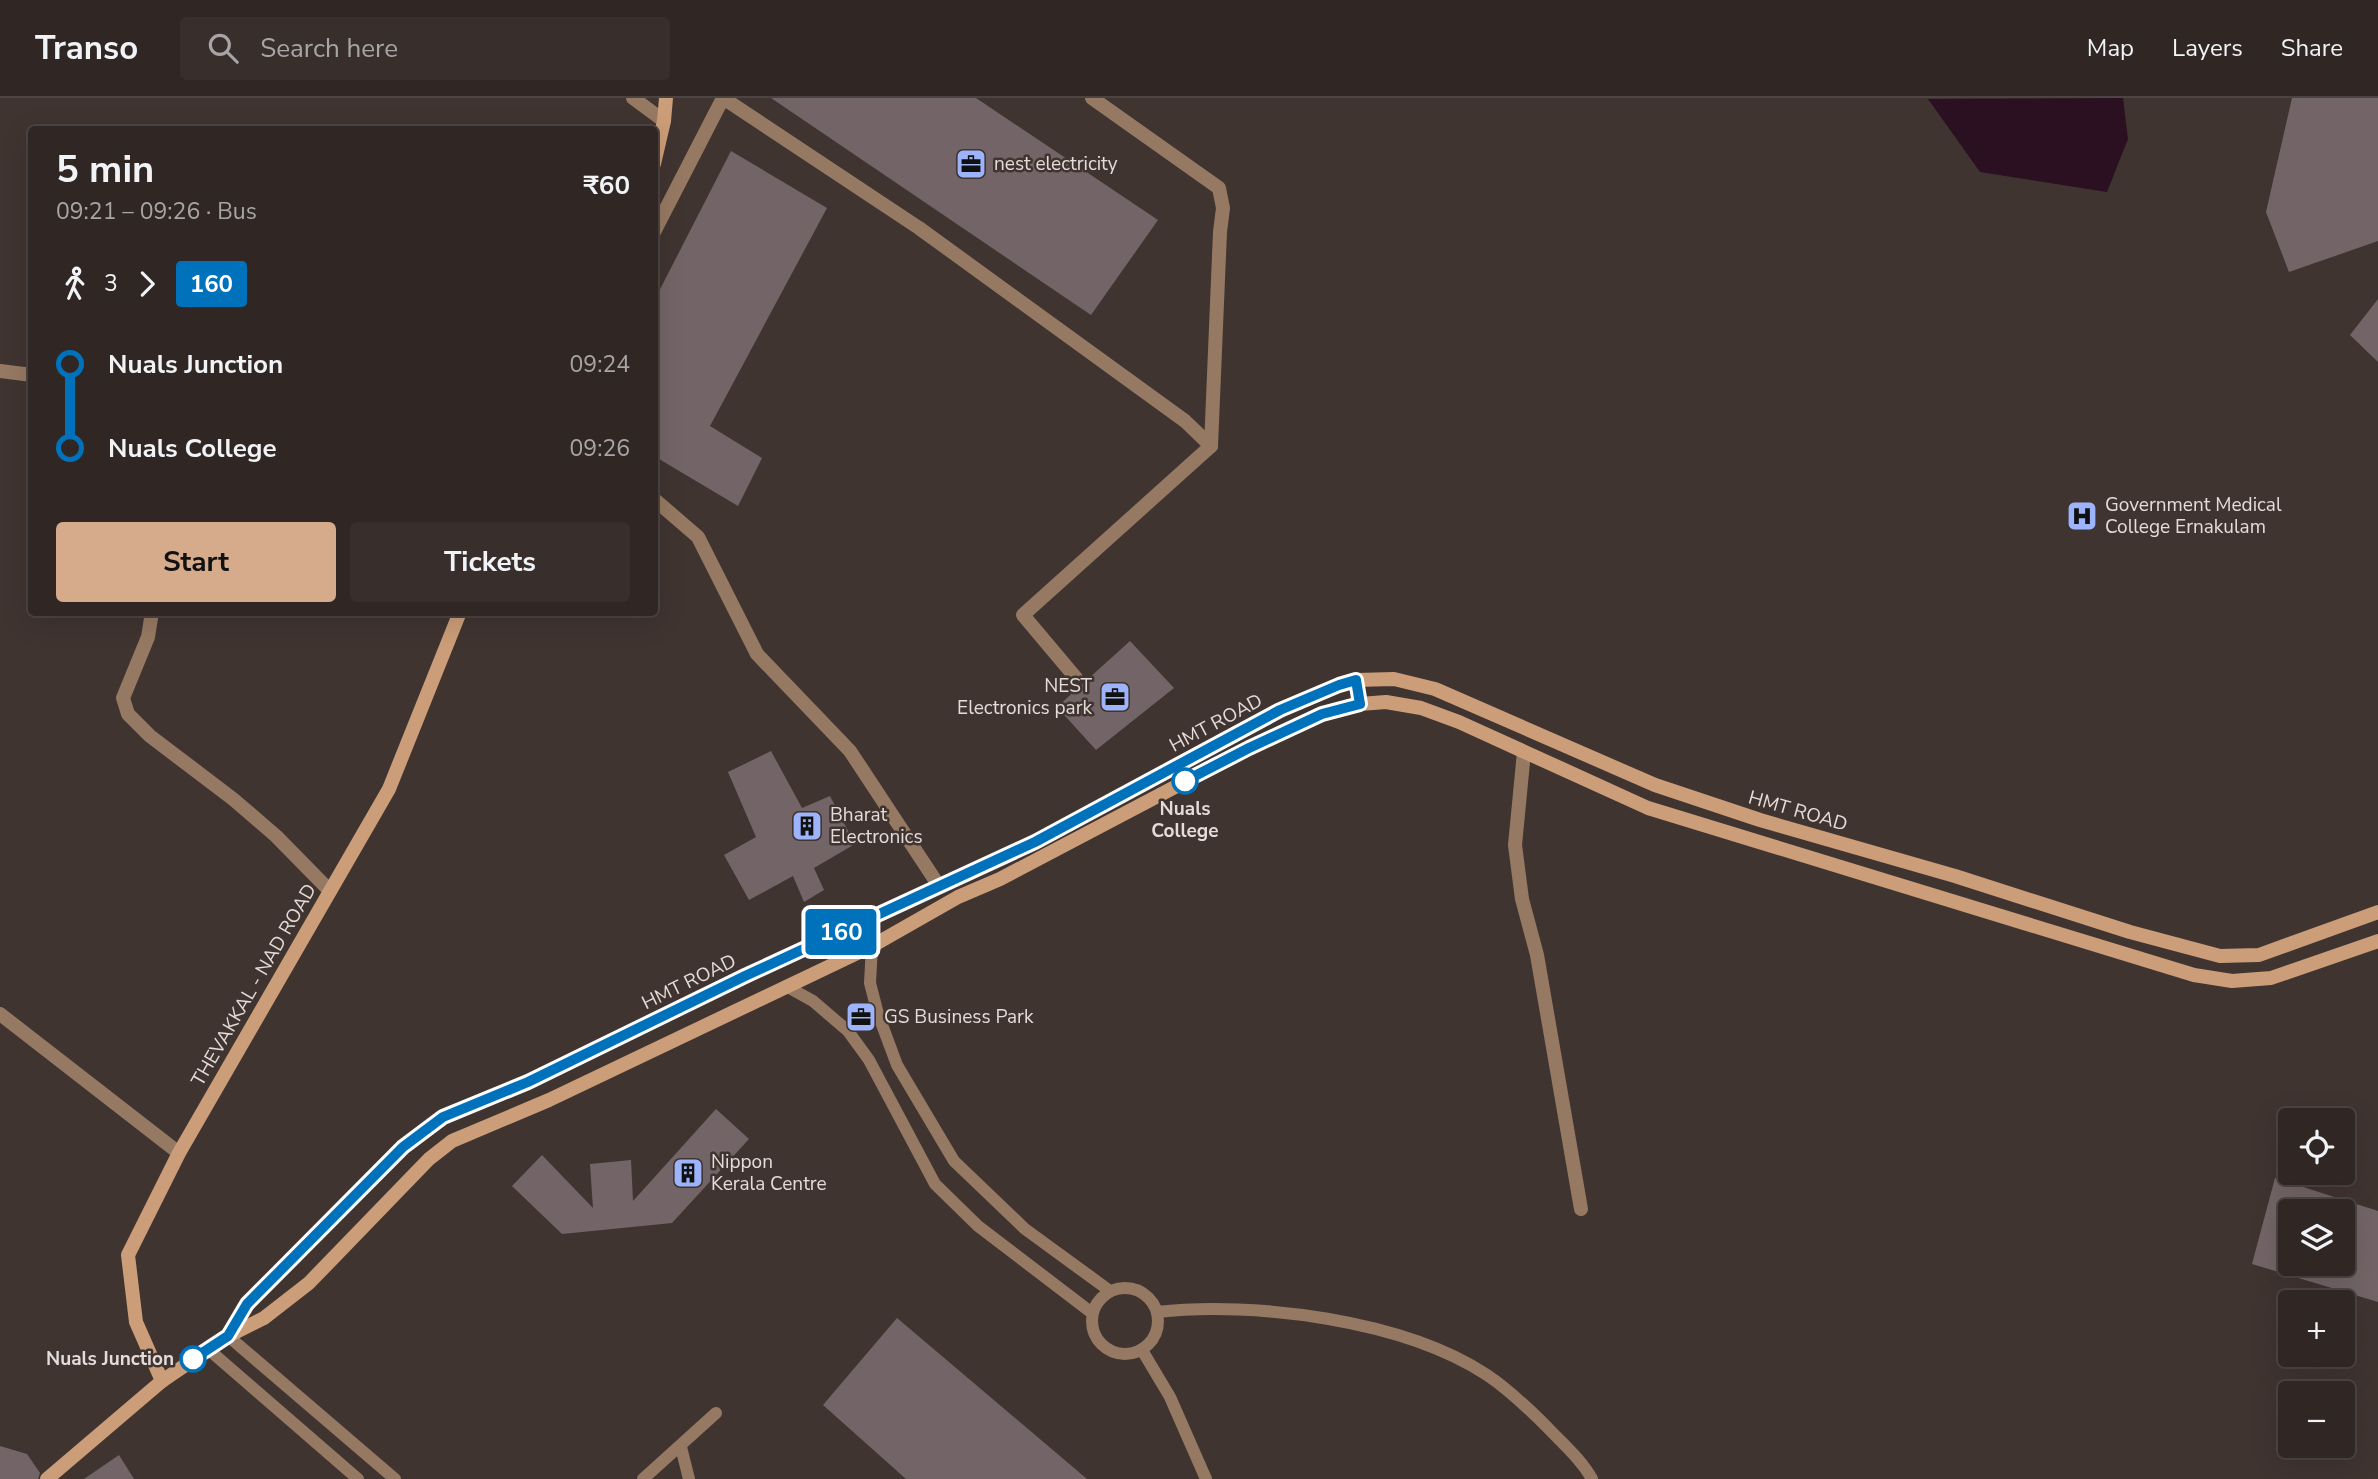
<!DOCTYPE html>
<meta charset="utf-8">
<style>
body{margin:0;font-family:"Nunito Sans",sans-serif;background:#382f2d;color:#f1f3f6;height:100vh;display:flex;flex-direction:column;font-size:26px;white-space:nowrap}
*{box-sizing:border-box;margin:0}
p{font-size:23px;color:#a8a5a7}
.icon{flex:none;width:38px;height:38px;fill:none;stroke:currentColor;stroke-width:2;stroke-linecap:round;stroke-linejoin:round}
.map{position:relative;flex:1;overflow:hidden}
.side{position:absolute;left:28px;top:28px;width:630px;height:490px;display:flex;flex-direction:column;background:#302725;border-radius:7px;box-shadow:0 7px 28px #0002,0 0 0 2px #4b4442}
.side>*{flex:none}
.badge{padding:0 14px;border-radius:5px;font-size:24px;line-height:46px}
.buttons{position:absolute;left:2278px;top:1010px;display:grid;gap:14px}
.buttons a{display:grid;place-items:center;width:77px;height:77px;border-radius:7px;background:#302725;box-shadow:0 7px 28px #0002,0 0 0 2px #4b4442;font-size:35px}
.map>.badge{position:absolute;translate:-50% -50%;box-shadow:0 0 0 4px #fff}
.legs{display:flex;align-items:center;gap:10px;height:77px;padding:0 28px;font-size:23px}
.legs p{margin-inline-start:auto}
.summary{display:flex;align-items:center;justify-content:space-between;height:119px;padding:0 28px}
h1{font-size:38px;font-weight:700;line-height:52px}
.primary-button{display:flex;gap:14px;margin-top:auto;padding:14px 28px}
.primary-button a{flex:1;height:80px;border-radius:7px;background:#d6ab8b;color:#111;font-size:28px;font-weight:700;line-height:80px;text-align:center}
.primary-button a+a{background:#382f2d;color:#f1f3f6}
ul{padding:0 28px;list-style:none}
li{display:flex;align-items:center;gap:24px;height:84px;font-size:26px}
li i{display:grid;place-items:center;width:10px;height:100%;margin:0 9px;background:currentColor}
li i::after{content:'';width:18px;height:18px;margin:-9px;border:5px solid;border-radius:50%;background:#302725}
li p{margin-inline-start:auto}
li:first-child i{background:linear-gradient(#0000 50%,currentColor 0)}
li:last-child i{background:linear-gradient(currentColor 50%,#0000 0)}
header{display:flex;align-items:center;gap:42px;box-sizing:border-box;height:98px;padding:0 35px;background:#302725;border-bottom:2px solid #4b4442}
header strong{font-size:33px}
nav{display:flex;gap:38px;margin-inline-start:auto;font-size:24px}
.search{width:490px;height:63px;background:#382f2d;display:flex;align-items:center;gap:18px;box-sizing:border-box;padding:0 24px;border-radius:7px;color:#a8a5a7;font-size:26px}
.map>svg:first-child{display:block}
.water{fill:#2a1020}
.building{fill:#736567;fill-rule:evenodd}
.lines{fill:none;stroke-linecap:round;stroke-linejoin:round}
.lane{stroke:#967962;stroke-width:12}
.street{stroke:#967962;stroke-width:14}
.secondary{stroke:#cb9d78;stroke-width:14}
.line-1-casing{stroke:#fff;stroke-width:16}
.line-1{stroke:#0072bc;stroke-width:10}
.stop-1-dot{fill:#fff;stroke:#0072bc;stroke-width:3.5}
.labels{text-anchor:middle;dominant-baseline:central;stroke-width:5;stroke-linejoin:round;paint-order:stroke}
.poi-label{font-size:19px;fill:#e4dcda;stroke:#403431;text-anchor:start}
.street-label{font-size:19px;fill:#e4dcda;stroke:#403431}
.stop-label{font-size:19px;font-weight:bold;fill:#e4dcda;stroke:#403431}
</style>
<header>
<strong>Transo</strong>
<div class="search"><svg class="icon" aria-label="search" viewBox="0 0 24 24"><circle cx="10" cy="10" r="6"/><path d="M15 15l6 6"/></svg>Search here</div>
<nav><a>Map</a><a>Layers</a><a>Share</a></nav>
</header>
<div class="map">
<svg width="2378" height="1381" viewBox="0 0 2378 1381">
<rect width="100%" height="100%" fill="#403431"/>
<path class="water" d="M 2123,0 L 2128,41 L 2107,94 L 1980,74 L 1928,1 Z"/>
<g class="building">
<path d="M 771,0 L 976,0 L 1158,122 L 1091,217 Z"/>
<path d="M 2292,0 L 2378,0 L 2378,143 L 2289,174 L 2266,114 Z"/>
<path d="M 731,53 L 827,110 L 710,328 L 762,360 L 738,408 L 654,358 L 654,203 Z"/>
<path d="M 2378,201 L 2378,264 L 2350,237 Z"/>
<path d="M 1130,543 L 1174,590 L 1096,652 L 1057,609 Z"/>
<path d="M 771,653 L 802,710 L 830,698 L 855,746 L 814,770 L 824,792 L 804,804 L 793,778 L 749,802 L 724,757 L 756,739 L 728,674 Z"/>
<path d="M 716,1011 L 749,1041 L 672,1125 L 562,1136 L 512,1088 L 542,1057 L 593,1110 L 590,1066 L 631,1062 L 633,1103 Z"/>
<path d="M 2275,1080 L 2378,1113 L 2378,1204 L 2252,1166 ZM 2291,1113 L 2343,1113 L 2343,1166 L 2291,1166 Z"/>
<path d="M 897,1220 L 1087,1381 L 906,1381 L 823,1307 Z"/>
<path d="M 0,1348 L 27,1356 L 40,1375 L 38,1381 L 0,1381 Z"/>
<path d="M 119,1357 L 134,1381 L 84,1381 Z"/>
</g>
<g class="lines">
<g class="lane">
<path d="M 872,848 L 870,885 L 878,916 L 897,967 L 954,1063 L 1025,1131 L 1110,1193"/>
<path d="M 786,888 L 813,903 L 848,933 L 869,962 L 935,1086 L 978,1128 L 1092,1215"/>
<circle cx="1125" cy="1223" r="33"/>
<path d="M 1157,1214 C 1254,1203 1404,1222 1487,1277 C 1508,1291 1529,1311 1547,1329 C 1563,1346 1581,1361 1592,1381"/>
<path d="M 228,1238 L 395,1381"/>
<path d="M 208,1251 L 358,1381"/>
<path d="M 1142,1252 L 1170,1299 L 1206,1381"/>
<path d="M 681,1349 L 689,1381"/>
<path d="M 643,1381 L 716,1315"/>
</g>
<g class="street">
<path d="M 633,0 L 664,23"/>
<path d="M 1092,0 L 1219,90 L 1223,110 L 1220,134 L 1211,348"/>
<path d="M 654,134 L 723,0 L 919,130 L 1185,323 L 1211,348 L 1023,517 L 1076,580"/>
<path d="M 0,273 L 32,277"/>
<path d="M 654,401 L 698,439 L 757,556 L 850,653 L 939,788"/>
<path d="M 152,514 L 148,539 L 123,600 L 128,616 L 150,638 L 233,701 L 276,738 L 330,793"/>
<path d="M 1524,654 L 1515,747 L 1522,801 L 1537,857 L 1581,1111"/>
<path d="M 0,916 L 179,1055"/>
</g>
<g class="secondary">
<path d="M 654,66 L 664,23 L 666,0"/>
<path d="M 229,1237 L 247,1206 L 403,1049 L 443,1019 L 528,984 L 745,878 L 1035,744 L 1280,612 L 1339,587 L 1356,582 L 1394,581 L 1435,591 L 1655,687 L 1760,722 L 1955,778 L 2130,834 L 2220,858 L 2259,857 L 2378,814"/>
<path d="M 162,1283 L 136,1224 L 128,1157 L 179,1055 L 389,691 L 460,514"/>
<path d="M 47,1381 L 162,1283 L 228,1238 L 264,1220 L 309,1185 L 429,1061 L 452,1043 L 549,1002 L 872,848 L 958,799 L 1000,781 L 1249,650 L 1322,616 L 1360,606 L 1386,604 L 1421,610 L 1459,624 L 1648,710 L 2194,877 L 2232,883 L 2271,880 L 2378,843"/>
</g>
</g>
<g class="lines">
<g class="line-1-casing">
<path id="line-1" d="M 193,1261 L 228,1238 L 247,1206 L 403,1049 L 443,1019 L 528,984 L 745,878 L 1035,744 L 1280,612 L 1339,587 L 1356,582 L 1360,606 L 1322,616 L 1249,650 L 1185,683"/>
</g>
<use href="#line-1" class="line-1"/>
</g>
<defs>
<g id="office-square" transform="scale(1.575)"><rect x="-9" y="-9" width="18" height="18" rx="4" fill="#9db4fd" stroke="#403431"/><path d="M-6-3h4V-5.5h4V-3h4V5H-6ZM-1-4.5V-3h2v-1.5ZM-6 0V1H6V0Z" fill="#111"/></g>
<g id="hospital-square" transform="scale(1.575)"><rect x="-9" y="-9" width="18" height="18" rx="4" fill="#9db4fd" stroke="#403431"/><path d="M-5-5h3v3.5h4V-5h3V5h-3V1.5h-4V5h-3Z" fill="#111"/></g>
<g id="building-square" transform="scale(1.575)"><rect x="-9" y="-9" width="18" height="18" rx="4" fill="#9db4fd" stroke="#403431"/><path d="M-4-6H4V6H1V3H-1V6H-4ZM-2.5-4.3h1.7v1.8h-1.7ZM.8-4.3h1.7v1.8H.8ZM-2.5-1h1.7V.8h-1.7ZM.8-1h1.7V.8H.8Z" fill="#111"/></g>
</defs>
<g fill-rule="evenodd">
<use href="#office-square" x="971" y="66"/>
<use href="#hospital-square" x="2082" y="418"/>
<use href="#office-square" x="1115" y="599"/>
<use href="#building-square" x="807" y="728"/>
<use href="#office-square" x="861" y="919"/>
<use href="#building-square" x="688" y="1075"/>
</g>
<g class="stop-1-dot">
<circle cx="1185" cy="683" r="12"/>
<circle cx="193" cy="1261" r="12"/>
</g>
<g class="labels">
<g class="poi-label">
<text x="994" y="66">nest electricity</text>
<text x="2105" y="407">Government Medical<tspan x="2105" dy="22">College Ernakulam</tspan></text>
<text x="1092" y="588" text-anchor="end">NEST<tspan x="1092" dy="22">Electronics park</tspan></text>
<text x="830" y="717">Bharat<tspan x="830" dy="22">Electronics</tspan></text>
<text x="884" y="919">GS Business Park</text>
<text x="711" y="1064">Nippon<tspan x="711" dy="22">Kerala Centre</tspan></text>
</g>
<g class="street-label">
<text transform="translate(1216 625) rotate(-28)">HMT ROAD</text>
<text transform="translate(1798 713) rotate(16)">HMT ROAD</text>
<text transform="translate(689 884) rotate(-26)">HMT ROAD</text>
<text transform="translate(254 887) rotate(-60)">THEVAKKAL - NAD ROAD</text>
</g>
<g class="stop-label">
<text x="1185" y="711">Nuals<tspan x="1185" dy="22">College</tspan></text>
<text x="174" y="1261" text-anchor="end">Nuals Junction</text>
</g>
</g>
</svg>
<div class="buttons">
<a><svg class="icon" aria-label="locate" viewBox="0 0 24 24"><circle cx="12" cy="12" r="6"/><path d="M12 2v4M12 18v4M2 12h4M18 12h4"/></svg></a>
<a><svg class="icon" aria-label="layers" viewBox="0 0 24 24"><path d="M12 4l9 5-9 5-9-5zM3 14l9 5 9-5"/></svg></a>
<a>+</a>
<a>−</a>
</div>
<b class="badge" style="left:841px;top:834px;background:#0072bc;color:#fff">160</b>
<section class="side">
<div class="summary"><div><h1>5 min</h1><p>09:21 – 09:26 · Bus</p></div><b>₹60</b></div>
<div class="legs"><svg class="icon" aria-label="walk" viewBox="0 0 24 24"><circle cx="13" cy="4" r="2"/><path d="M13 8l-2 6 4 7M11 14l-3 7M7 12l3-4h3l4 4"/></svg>3<svg class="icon" aria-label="forward" viewBox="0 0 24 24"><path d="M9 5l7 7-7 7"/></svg><b class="badge" style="background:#0072bc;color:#fff">160</b></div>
<ul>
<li><i style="color:#0072bc"></i><b>Nuals Junction</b><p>09:24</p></li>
<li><i style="color:#0072bc"></i><b>Nuals College</b><p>09:26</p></li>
</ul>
<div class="primary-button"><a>Start</a><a>Tickets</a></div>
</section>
</div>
